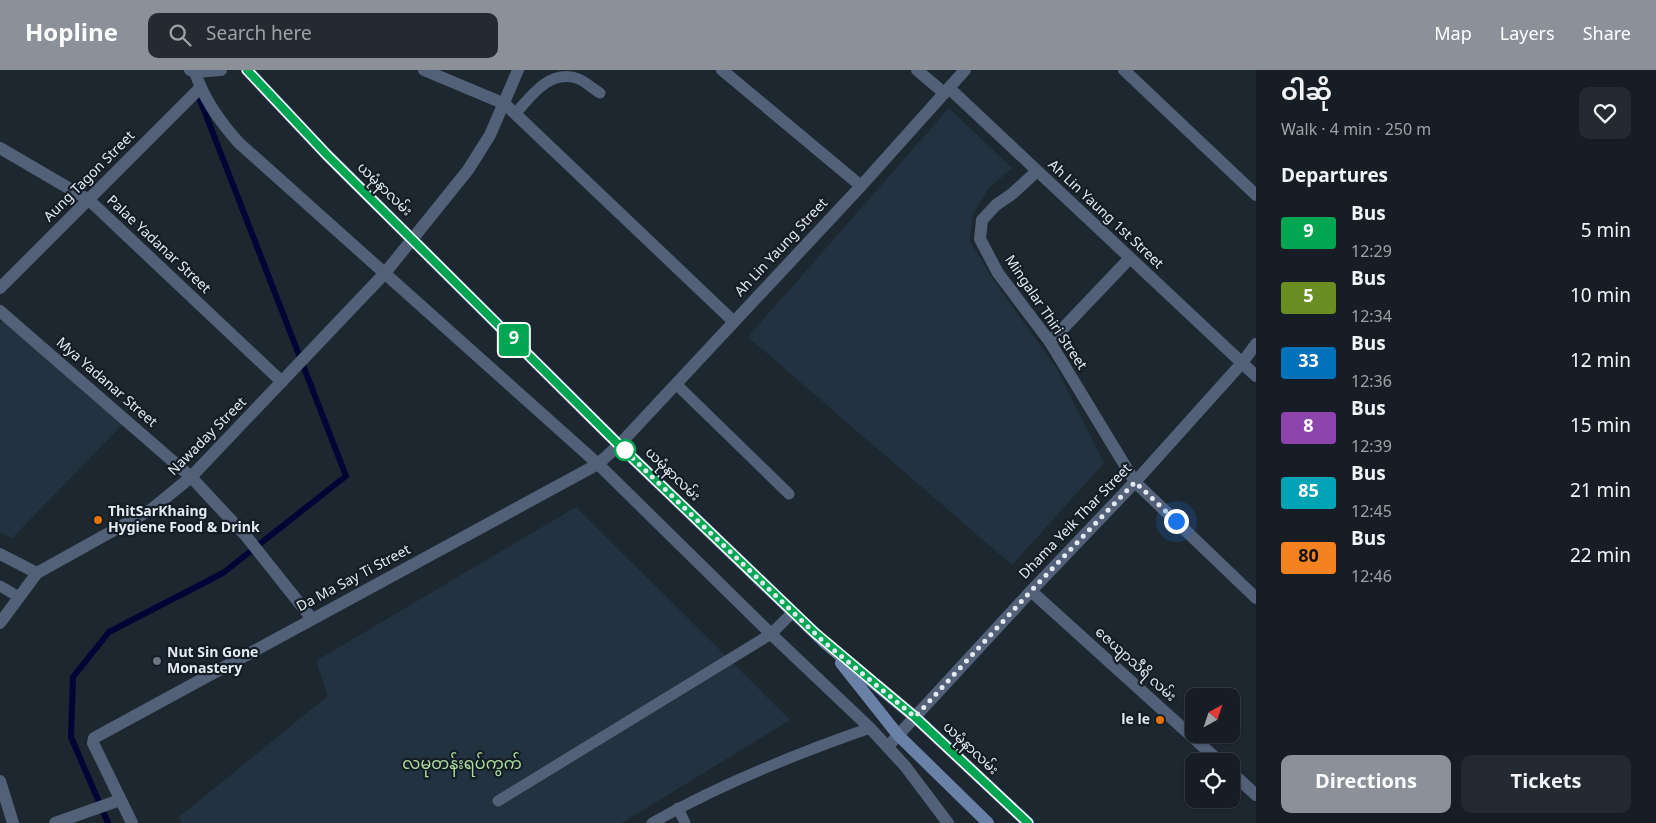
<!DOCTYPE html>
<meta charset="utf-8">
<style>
body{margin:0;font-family:Georgia,"Noto Sans Myanmar",serif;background:#232a31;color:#f1f3f6;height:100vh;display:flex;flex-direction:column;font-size:19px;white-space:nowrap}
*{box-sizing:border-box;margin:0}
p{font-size:16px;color:#9ea2a6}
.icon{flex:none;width:28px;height:28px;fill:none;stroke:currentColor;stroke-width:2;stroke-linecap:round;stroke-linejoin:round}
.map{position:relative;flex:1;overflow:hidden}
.details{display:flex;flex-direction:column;background:#161d24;width:400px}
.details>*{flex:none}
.badge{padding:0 10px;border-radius:4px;font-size:18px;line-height:32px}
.needle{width:32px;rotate:40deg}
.fabs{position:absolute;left:1185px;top:618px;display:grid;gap:10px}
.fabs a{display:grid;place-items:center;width:55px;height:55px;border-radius:10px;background:#161d24;box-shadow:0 1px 4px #0004,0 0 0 1px #353b41;font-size:25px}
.you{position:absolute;width:25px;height:25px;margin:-12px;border:4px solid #fff;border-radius:50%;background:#1a73e8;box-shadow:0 0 0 8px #1a73e833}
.map>.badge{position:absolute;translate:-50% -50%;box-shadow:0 0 0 2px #fff}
h2{padding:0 25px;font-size:19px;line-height:45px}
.round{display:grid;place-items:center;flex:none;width:52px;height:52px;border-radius:10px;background:#232a31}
.head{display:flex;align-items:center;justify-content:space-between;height:85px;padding:0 25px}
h1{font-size:24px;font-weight:700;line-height:38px}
.cta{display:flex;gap:10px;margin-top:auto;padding:10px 25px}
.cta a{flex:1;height:58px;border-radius:10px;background:#8c9099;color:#fff;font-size:20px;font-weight:700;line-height:58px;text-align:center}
.cta a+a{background:#232a31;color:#f1f3f6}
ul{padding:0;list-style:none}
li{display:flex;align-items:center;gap:15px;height:65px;padding:0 25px}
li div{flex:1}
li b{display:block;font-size:19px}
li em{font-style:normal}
li .badge{min-width:55px;font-weight:700;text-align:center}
header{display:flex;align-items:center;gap:30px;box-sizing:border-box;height:70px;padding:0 25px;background:#8c9099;color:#fff}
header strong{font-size:24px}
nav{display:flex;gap:28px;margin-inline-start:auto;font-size:18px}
.search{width:350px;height:45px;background:#232a31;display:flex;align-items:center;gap:12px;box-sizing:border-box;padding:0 18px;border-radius:10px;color:#9ea2a6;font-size:19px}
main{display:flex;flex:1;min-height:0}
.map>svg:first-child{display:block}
.built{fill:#233240}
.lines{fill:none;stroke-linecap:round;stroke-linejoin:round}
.stream{stroke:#000535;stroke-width:6}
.service{stroke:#526078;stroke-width:11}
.minor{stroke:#526078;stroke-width:12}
.secondary{stroke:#6a81a7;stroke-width:12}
.line-casing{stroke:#fff;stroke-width:11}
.line{stroke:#00a651;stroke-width:8}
.walk{stroke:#e3e9f0;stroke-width:5;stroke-dasharray:0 9}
.stop-dot{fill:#fff;stroke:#00a651;stroke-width:2.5}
.food-dot{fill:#e8710a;stroke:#141d26;stroke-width:2}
.worship-dot{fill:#6b7280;stroke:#141d26;stroke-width:2}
.labels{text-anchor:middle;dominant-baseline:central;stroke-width:4.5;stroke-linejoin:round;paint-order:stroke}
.street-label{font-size:14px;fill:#e3e9f0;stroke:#141d26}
.poi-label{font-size:14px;font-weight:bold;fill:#e3e9f0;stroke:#141d26;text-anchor:start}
.quarter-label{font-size:16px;fill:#addd9d;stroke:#141d26}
</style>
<header>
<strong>Hopline</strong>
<div class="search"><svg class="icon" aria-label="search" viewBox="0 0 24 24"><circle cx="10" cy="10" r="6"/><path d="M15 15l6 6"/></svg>Search here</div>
<nav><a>Map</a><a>Layers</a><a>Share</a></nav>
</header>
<main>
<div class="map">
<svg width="1256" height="753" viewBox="0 0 1256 753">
<rect width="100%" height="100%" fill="#1d2730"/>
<g class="built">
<path d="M 949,38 L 1012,98 L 989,118 L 973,144 L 970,171 L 992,208 L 1057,299 L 1104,393 L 1012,495 L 748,267 Z"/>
<path d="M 7,251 L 124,353 L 12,468 L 0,462 L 0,252 Z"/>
<path d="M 576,437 L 790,650 L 622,753 L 182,753 L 179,747 L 328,626 L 316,591 Z"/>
</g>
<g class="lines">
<path class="stream" d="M 108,753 L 71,667 L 73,607 L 109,562 L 223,503 L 346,406 L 197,22"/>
<g class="service">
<path d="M 515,44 C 531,26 549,0 576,8 C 584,10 593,19 600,23"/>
<path d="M 676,314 L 789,424"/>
<path d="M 0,516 L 19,527"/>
<path d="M 498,731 L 771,564 L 793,542"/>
<path d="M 678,738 L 685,753"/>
<path d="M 652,753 C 721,714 795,684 870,658"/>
</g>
<g class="minor">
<path d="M 190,0 L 195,2 L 221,0"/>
<path d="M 424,0 L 505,34 L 733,251"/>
<path d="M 722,0 L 861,116"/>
<path d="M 917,0 L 944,23"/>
<path d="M 1124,0 L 1256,125"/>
<path d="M 195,2 C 204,30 220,52 239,73 L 598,394 L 771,564 L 870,658 L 905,696 L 948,753"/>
<path d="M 949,18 L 1256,306"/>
<path d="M 0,78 L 89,130 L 282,312"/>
<path d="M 1037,101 L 1012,124 L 996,135 L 982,150 L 980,169 L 998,203 L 1050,272 L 1135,412 L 1256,528"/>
<path d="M 0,218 L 200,18"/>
<path d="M 0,241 L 191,407 L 246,466 L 312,549"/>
<path d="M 1050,272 L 1129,189"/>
<path d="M 0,484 L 37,503"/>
<path d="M 1031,521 L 1219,691"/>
<path d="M 0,553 L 37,503 L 152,439 L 191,407 L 385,203 L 468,100 L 490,65 L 518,0"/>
<path d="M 891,673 L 1031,521 L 1135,412 L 1242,293 L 1256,274"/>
<path d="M 1231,702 L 1256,725"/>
<path d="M 0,711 L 13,753"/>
<path d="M 55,753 L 120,730"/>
<path d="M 132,753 L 93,673 L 94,668 L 598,394 L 619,375 L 861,116 L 965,0"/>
</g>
<g class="secondary">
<path d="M 247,0 L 327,85 L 619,375 L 824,572 L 915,647 L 1028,753"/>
<path d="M 841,593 L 898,665 L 988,753"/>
</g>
</g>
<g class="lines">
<g class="line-casing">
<path id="line" d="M 247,0 L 327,85 L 619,375 L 814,562 L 915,647 L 1028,753"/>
</g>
<use href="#line" class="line"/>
<path class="walk" d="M 625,380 L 619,375 L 824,572 L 915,647 L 1031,521 L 1135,412 L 1176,451"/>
</g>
<circle class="stop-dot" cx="625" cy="380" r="10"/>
<g class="food-dot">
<circle cx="98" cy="450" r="5"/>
<circle cx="1160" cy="650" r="5"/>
</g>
<circle class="worship-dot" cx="157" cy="591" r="5"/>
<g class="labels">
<g class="street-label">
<text transform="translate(90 107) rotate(-45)">Aung Tagon Street</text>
<text transform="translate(384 120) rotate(44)">ယမုံနာလမ်း</text>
<text transform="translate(1105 145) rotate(43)">Ah Lin Yaung 1st Street</text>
<text transform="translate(158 175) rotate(43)">Palae Yadanar Street</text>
<text transform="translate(782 178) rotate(-47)">Ah Lin Yaung Street</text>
<text transform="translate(1045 243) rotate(56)">Mingalar Thiri Street</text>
<text transform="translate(106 313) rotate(41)">Mya Yadanar Street</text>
<text transform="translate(208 367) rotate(-45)">Nawaday Street</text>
<text transform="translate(672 405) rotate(44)">ယမုံနာလမ်း</text>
<text transform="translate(1076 452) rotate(-46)">Dhama Yeik Thar Street</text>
<text transform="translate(354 509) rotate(-28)">Da Ma Say Ti Street</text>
<text transform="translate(1135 595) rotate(42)">ဇေယျာသီရိ လမ်း</text>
<text transform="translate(970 679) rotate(43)">ယမုံနာလမ်း</text>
</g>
<g class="poi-label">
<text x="108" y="442">ThitSarKhaing<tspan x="108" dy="16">Hygiene Food &amp; Drink</tspan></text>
<text x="167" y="583">Nut Sin Gone<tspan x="167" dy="16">Monastery</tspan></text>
<text x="1150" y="650" text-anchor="end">le le</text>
</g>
<g class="quarter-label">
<text x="462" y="695">လမုတန်းရပ်ကွက်</text>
</g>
</g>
</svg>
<div class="fabs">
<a><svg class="needle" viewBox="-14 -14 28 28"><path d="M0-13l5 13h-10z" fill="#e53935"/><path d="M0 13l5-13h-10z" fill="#9ea2a6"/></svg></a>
<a><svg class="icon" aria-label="locate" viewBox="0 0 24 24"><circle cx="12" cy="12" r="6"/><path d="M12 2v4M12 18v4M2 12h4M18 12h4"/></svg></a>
</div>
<div class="you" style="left:1176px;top:451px"></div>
<b class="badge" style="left:514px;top:270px;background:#00a651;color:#fff">9</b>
</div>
<section class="details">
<div class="head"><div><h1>ဝါဆို</h1><p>Walk · 4 min · 250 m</p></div><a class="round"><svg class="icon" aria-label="heart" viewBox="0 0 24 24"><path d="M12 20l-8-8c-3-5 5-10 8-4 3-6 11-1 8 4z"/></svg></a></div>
<h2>Departures</h2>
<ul>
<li><span class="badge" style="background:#00a651;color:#fff">9</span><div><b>Bus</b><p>12:29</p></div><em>5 min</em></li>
<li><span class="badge" style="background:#6b8e23;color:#fff">5</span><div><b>Bus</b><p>12:34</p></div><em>10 min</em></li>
<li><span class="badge" style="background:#0072bc;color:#fff">33</span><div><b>Bus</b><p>12:36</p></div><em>12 min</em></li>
<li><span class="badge" style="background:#8e44ad;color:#fff">8</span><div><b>Bus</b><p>12:39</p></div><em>15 min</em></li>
<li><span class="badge" style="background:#00a3b4;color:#fff">85</span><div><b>Bus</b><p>12:45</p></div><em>21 min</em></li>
<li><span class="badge" style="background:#f58220;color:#111">80</span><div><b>Bus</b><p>12:46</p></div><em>22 min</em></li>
</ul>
<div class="cta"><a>Directions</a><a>Tickets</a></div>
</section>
</main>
